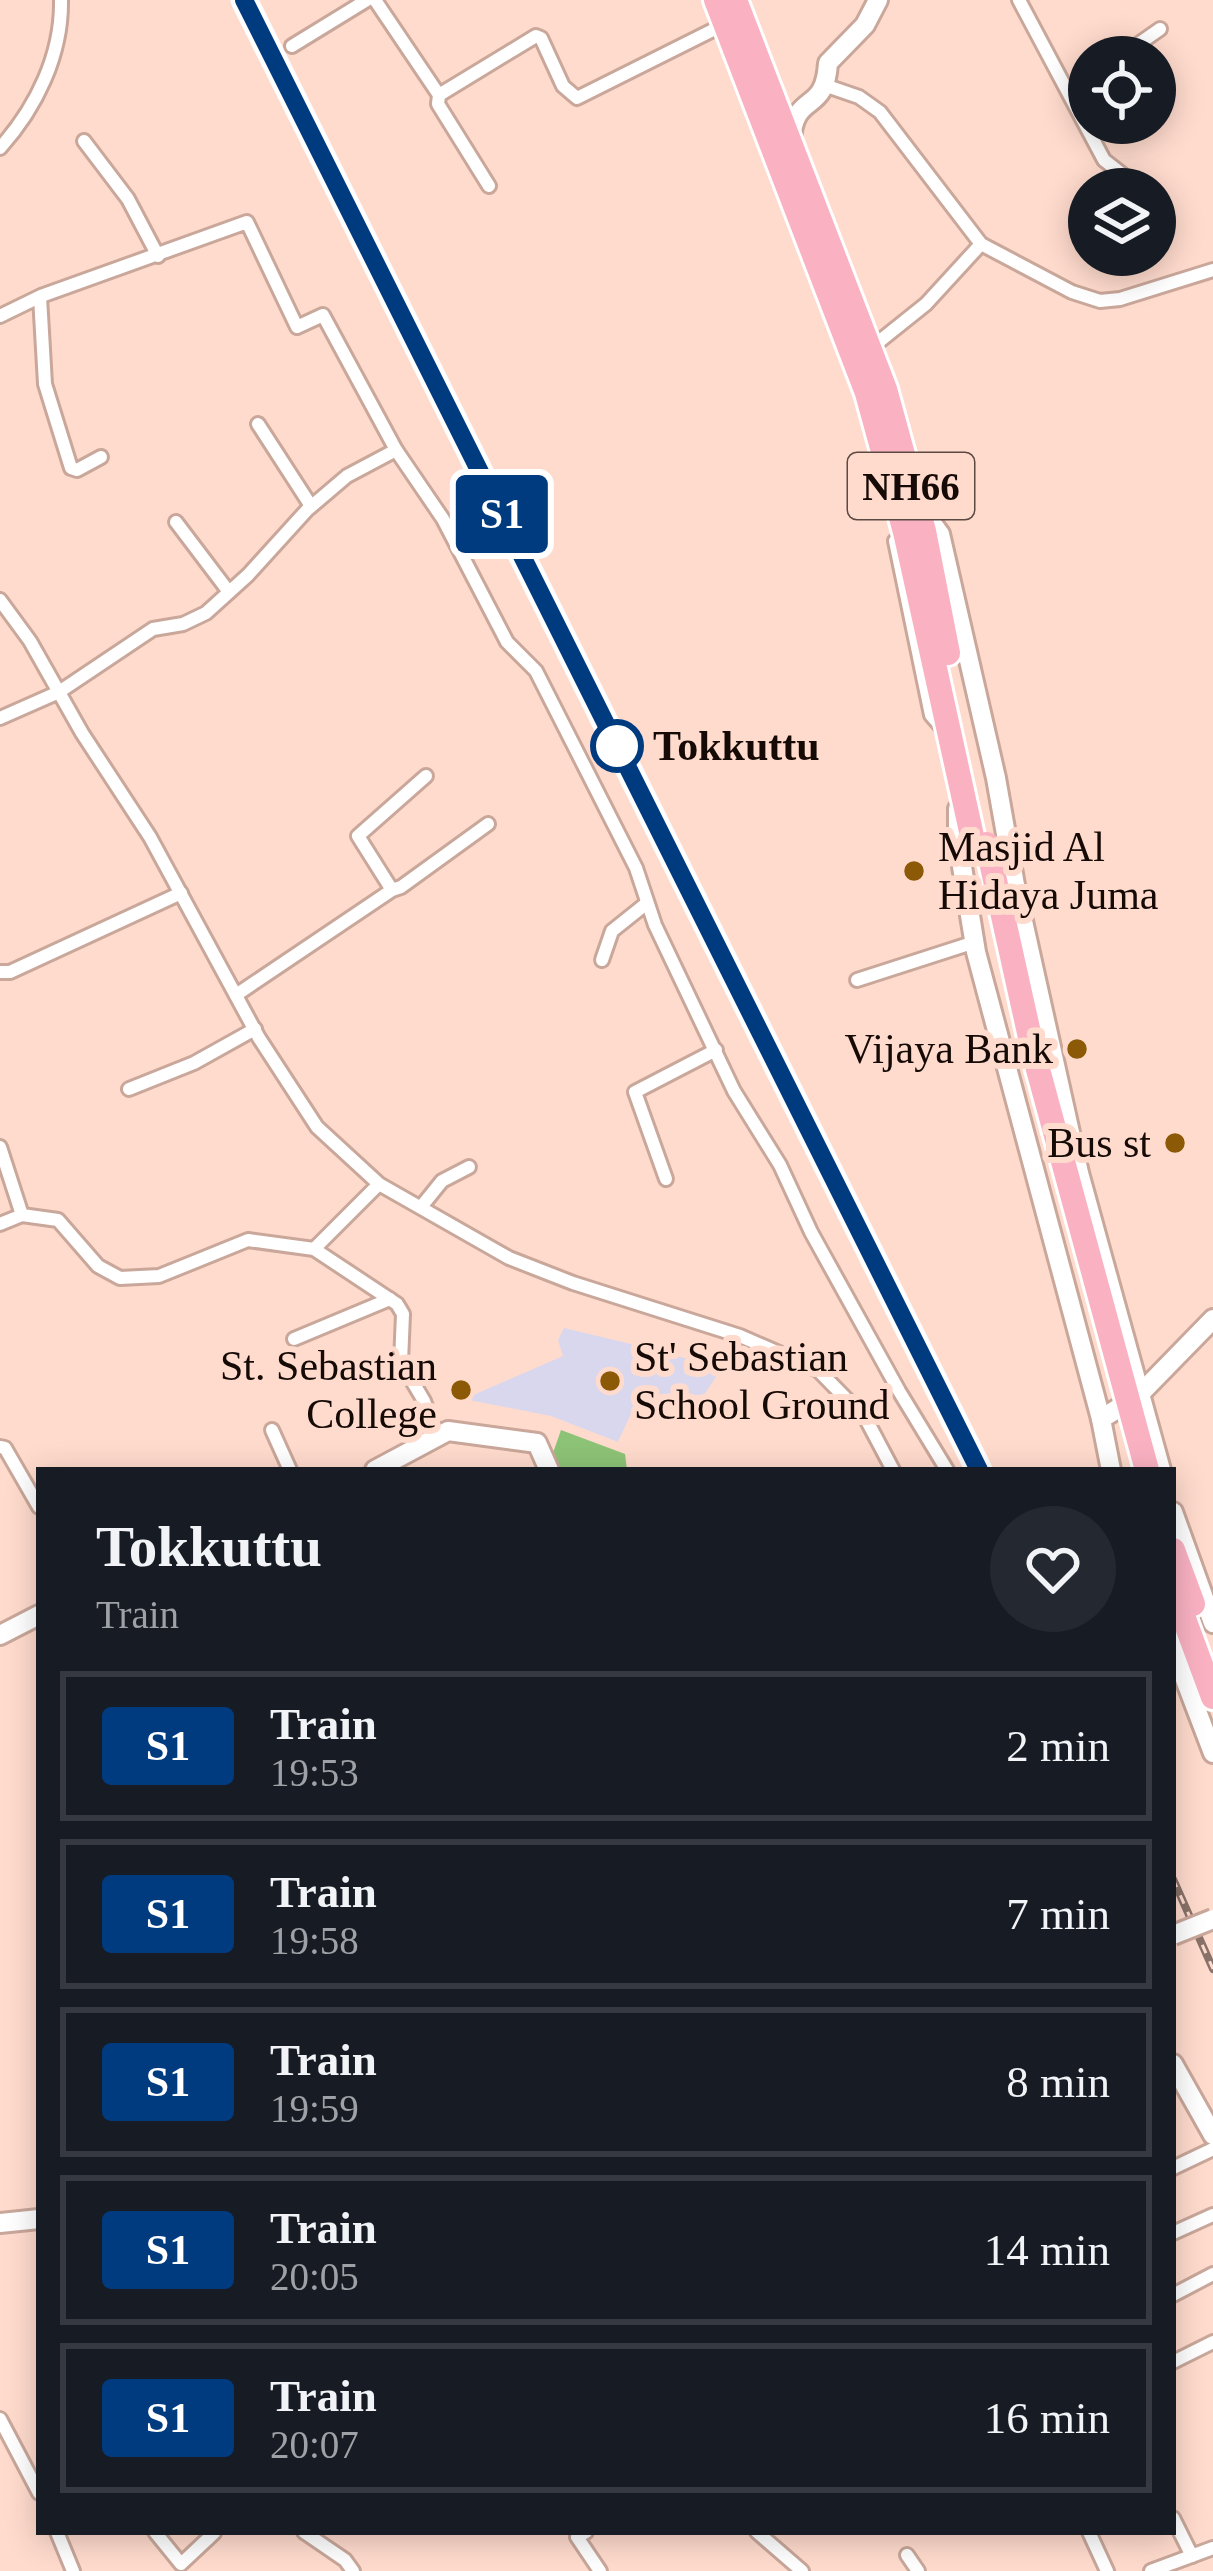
<!DOCTYPE html>
<style>
body{margin:0;font-family:Georgia,serif;background:#242831;color:#f1f3f6;height:100vh;display:flex;flex-direction:column;font-size:45px;white-space:nowrap}
*{box-sizing:border-box;margin:0}
p{font-size:39px;color:#9ea1a6}
.icon{flex:none;width:66px;height:66px;fill:none;stroke:currentColor;stroke-width:2;stroke-linecap:round;stroke-linejoin:round}
.map{position:relative;flex:1;overflow:hidden}
.panel{position:absolute;left:36px;top:1467px;width:1140px;height:1068px;display:flex;flex-direction:column;background:#171b24;border-radius:0px;box-shadow:0 6px 30px #0003}
.panel>*{flex:none}
.badge{padding:0 24px;border-radius:9px;font-size:42px;line-height:78px}
.tools{position:absolute;left:1068px;top:36px;display:grid;gap:24px}
.tools a{display:grid;place-items:center;width:108px;height:108px;border-radius:50%;background:#171b24;box-shadow:0 6px 30px #0003;font-size:60px}
.map>.badge{position:absolute;translate:-50% -50%;box-shadow:0 0 0 6px #fff}
.round{display:grid;place-items:center;flex:none;width:126px;height:126px;border-radius:63px;background:#242831}
.head{display:flex;align-items:center;justify-content:space-between;height:204px;padding:0 60px}
h1{font-size:57px;font-weight:800;line-height:90px}
ul{padding:0;list-style:none}
li{display:flex;align-items:center;gap:36px;height:150px;margin:0 24px 18px;padding:0 36px;border:6px solid #363941;border-radius:0px}
li div{flex:1}
li b{display:block;font-size:45px}
li em{font-style:normal}
li .badge{min-width:132px;font-weight:700;text-align:center}
.map>svg:first-child{display:block}
.education{fill:#d9d7ed}
.green{fill:#8dc376}
.lines{fill:none;stroke-linecap:round;stroke-linejoin:round}
.street-casing{stroke:#c9a79a;stroke-width:18}
.secondary-casing{stroke:#c9a79a;stroke-width:24}
.highway-casing{stroke:#fff;stroke-width:30}
.street{stroke:#fff;stroke-width:12}
.secondary{stroke:#fff;stroke-width:18}
.highway{stroke:#fab2c3;stroke-width:24}
.rail-casing{stroke:#897269;stroke-width:8}
.rail{stroke:#ffdbcd;stroke-width:3;stroke-dasharray:9;stroke-linecap:butt}
.secondary-bridge-casing{stroke:#c9a79a;stroke-width:24;stroke-linecap:butt}
.highway-bridge-casing{stroke:#fff;stroke-width:30;stroke-linecap:butt}
.secondary-bridge{stroke:#fff;stroke-width:18}
.highway-bridge{stroke:#fab2c3;stroke-width:24}
.line-casing{stroke:#fff;stroke-width:27}
.line{stroke:#003b80;stroke-width:18}
.stop-dot{fill:#fff;stroke:#003b80;stroke-width:6}
.poi-dot{fill:#8c5a06;stroke:#ffdbcd;stroke-width:4.5}
.labels{text-anchor:middle;dominant-baseline:central;stroke-width:12;stroke-linejoin:round;paint-order:stroke}
.shield{fill:#ffdbcd;stroke:#5b4942;stroke-width:3}
.shield-label{font-size:39px;font-weight:bold;fill:#150a06}
.stop-label{font-size:42px;font-weight:bold;fill:#150a06;stroke:#ffdbcd;text-anchor:start}
.poi-label{font-size:42px;fill:#150a06;stroke:#ffdbcd;text-anchor:end}
</style>
<div class="map">
<svg width="1213" height="2571" viewBox="0 0 1213 2571">
<rect width="100%" height="100%" fill="#ffdbcd"/>
<path class="education" d="M 564,1328 L 631,1344 L 722,1368 L 704,1395 L 640,1394 L 618,1442 L 551,1416 L 464,1399 L 563,1356 L 558,1340 Z"/>
<path class="green" d="M 561,1430 L 625,1454 L 627,1470 L 558,1470 L 553,1453 Z"/>
<g class="lines">
<g class="street-casing">
<g id="street">
<path d="M 375,0 L 439,95 L 438,104 L 489,186"/>
<path d="M 1019,0 L 1104,160 L 1141,189"/>
<path d="M 292,46 L 367,0"/>
<path d="M 1120,57 L 1160,29"/>
<path d="M 827,86 L 859,97 L 880,112 L 981,244 L 1072,292 L 1100,301 L 1120,299 L 1213,270"/>
<path d="M 1069,92 L 1089,78"/>
<path d="M 439,95 L 536,36 L 541,38 L 563,86 L 577,98 L 725,24"/>
<path d="M 84,141 L 128,199 L 158,256"/>
<path d="M 0,148 C 36,108 62,55 61,0"/>
<path d="M 40,297 L 45,384 L 71,468 L 77,470 L 101,457"/>
<path d="M 0,316 L 41,296 L 247,222 L 297,327 L 323,315 L 396,450 L 443,519 L 507,642 L 536,671 L 636,868 L 655,925 L 734,1091 L 780,1165 L 811,1232 L 899,1391 L 947,1470"/>
<path d="M 871,348 L 926,304 L 981,244"/>
<path d="M 258,424 L 311,506"/>
<path d="M 176,522 L 229,592"/>
<path d="M 903,534 L 895,541 L 931,715 L 944,730"/>
<path d="M 0,600 L 30,641 L 82,733 L 150,837 L 259,1038 L 317,1127 L 379,1184 L 509,1258 L 573,1283 L 740,1336 L 818,1370 L 866,1419 L 893,1470"/>
<path d="M 0,718 L 59,692 L 153,629 L 183,624 L 206,613 L 248,575 L 307,510 L 347,476 L 396,450"/>
<path d="M 392,890 L 358,836 L 426,776"/>
<path d="M 602,960 L 612,931 L 647,903"/>
<path d="M 0,972 L 10,972 L 181,893"/>
<path d="M 857,980 L 975,942"/>
<path d="M 236,995 L 392,890 L 401,887 L 488,824"/>
<path d="M 129,1089 L 194,1063 L 255,1029"/>
<path d="M 0,1147 L 22,1215 L 0,1224"/>
<path d="M 666,1179 L 635,1092 L 716,1050"/>
<path d="M 421,1207 L 442,1181 L 469,1167"/>
<path d="M 22,1215 L 58,1220 L 98,1266 L 120,1278 L 159,1276 L 248,1240 L 314,1249 L 397,1304 L 403,1314 L 401,1362 L 424,1401 L 437,1437"/>
<path d="M 314,1249 L 379,1184"/>
<path d="M 294,1339 L 390,1299"/>
<path d="M 272,1430 L 290,1470"/>
<path d="M 0,1447 L 5,1448 L 39,1507"/>
<path d="M 1173,2168 L 1213,2149"/>
<path d="M 1173,2233 L 1213,2215"/>
<path d="M 1173,2295 L 1213,2274"/>
<path d="M 1173,2362 L 1213,2342"/>
<path d="M 0,2419 L 39,2493"/>
<path d="M 1173,2518 L 1192,2556"/>
<path d="M 57,2532 L 73,2571"/>
<path d="M 155,2532 L 181,2564 L 214,2533"/>
<path d="M 304,2532 L 345,2560 L 353,2571"/>
<path d="M 586,2532 L 577,2537 L 600,2571"/>
<path d="M 757,2532 L 802,2571"/>
<path d="M 1089,2532 L 1107,2571"/>
<path d="M 907,2555 L 918,2571"/>
<path d="M 1151,2571 L 1213,2548"/>
</g>
</g>
<g class="secondary-casing">
<g id="secondary">
<path d="M 791,141 C 794,90 825,116 828,63 L 865,25 L 878,0"/>
<path d="M 923,511 L 940,534 L 996,778 L 1015,885 L 1079,1173 L 1161,1470"/>
<path d="M 958,809 L 958,842 L 976,952 L 1101,1419 L 1111,1470"/>
<path d="M 1101,1419 L 1138,1396 L 1213,1319"/>
<path d="M 375,1470 L 448,1431 L 537,1443 L 549,1470"/>
<path d="M 1173,1512 L 1213,1623"/>
<path d="M 0,1635 L 39,1615"/>
<path d="M 1173,1648 L 1213,1753"/>
<path d="M 1173,2064 L 1213,2135"/>
<path d="M 0,2223 L 39,2219"/>
</g>
</g>
<g class="highway-casing">
<g id="highway">
<path d="M 716,0 L 867,393 L 905,532 L 974,845"/>
<path d="M 735,0 L 885,389 L 924,531 L 948,653"/>
<path d="M 1173,1550 L 1193,1604"/>
<path d="M 1173,1589 L 1213,1697"/>
</g>
</g>
<use href="#street" class="street"/>
<use href="#secondary" class="secondary"/>
<use href="#highway" class="highway"/>
<g class="rail-casing">
<g id="rail">
<path d="M 244,0 L 979,1470"/>
<path d="M 1173,1879 L 1213,1969"/>
</g>
</g>
<use href="#rail" class="rail"/>
<g class="secondary-bridge-casing">
<path id="secondary-bridge" d="M 1173,1935 L 1213,1919"/>
</g>
<g class="highway-bridge-casing">
<path id="highway-bridge" d="M 987,844 L 1033,1051 L 1147,1470"/>
</g>
<use href="#secondary-bridge" class="secondary-bridge"/>
<use href="#highway-bridge" class="highway-bridge"/>
</g>
<g class="lines">
<g class="line-casing">
<path id="line" d="M 244,0 L 979,1470"/>
</g>
<use href="#line" class="line"/>
</g>
<circle class="stop-dot" cx="617" cy="746" r="24"/>
<g class="poi-dot">
<circle cx="914" cy="871" r="12"/>
<circle cx="1077" cy="1049" r="12"/>
<circle cx="1175" cy="1143" r="12"/>
<circle cx="610" cy="1381" r="12"/>
<circle cx="461" cy="1390" r="12"/>
</g>
<g class="labels">
<rect class="shield" x="848" y="453" width="126" height="66" rx="9"/>
<g class="shield-label">
<text x="911" y="486">NH66</text>
</g>
<g class="stop-label">
<text x="653" y="746">Tokkuttu</text>
</g>
<g class="poi-label">
<text x="938" y="847" text-anchor="start">Masjid Al<tspan x="938" dy="48">Hidaya Juma</tspan></text>
<text x="1053" y="1049">Vijaya Bank</text>
<text x="1151" y="1143">Bus st</text>
<text x="634" y="1357" text-anchor="start">St' Sebastian<tspan x="634" dy="48">School Ground</tspan></text>
<text x="437" y="1366">St. Sebastian<tspan x="437" dy="48">College</tspan></text>
</g>
</g>
</svg>
<div class="tools">
<a><svg class="icon" aria-label="locate" viewBox="0 0 24 24"><circle cx="12" cy="12" r="6"/><path d="M12 2v4M12 18v4M2 12h4M18 12h4"/></svg></a>
<a><svg class="icon" aria-label="layers" viewBox="0 0 24 24"><path d="M12 4l9 5-9 5-9-5zM3 14l9 5 9-5"/></svg></a>
</div>
<b class="badge" style="left:502px;top:514px;background:#003b80;color:#fff">S1</b>
<section class="panel">
<div class="head"><div><h1>Tokkuttu</h1><p>Train</p></div><a class="round"><svg class="icon" aria-label="heart" viewBox="0 0 24 24"><path d="M12 20l-8-8c-3-5 5-10 8-4 3-6 11-1 8 4z"/></svg></a></div>
<ul>
<li><span class="badge" style="background:#003b80;color:#fff">S1</span><div><b>Train</b><p>19:53</p></div><em>2 min</em></li>
<li><span class="badge" style="background:#003b80;color:#fff">S1</span><div><b>Train</b><p>19:58</p></div><em>7 min</em></li>
<li><span class="badge" style="background:#003b80;color:#fff">S1</span><div><b>Train</b><p>19:59</p></div><em>8 min</em></li>
<li><span class="badge" style="background:#003b80;color:#fff">S1</span><div><b>Train</b><p>20:05</p></div><em>14 min</em></li>
<li><span class="badge" style="background:#003b80;color:#fff">S1</span><div><b>Train</b><p>20:07</p></div><em>16 min</em></li>
</ul>
</section>
</div>
